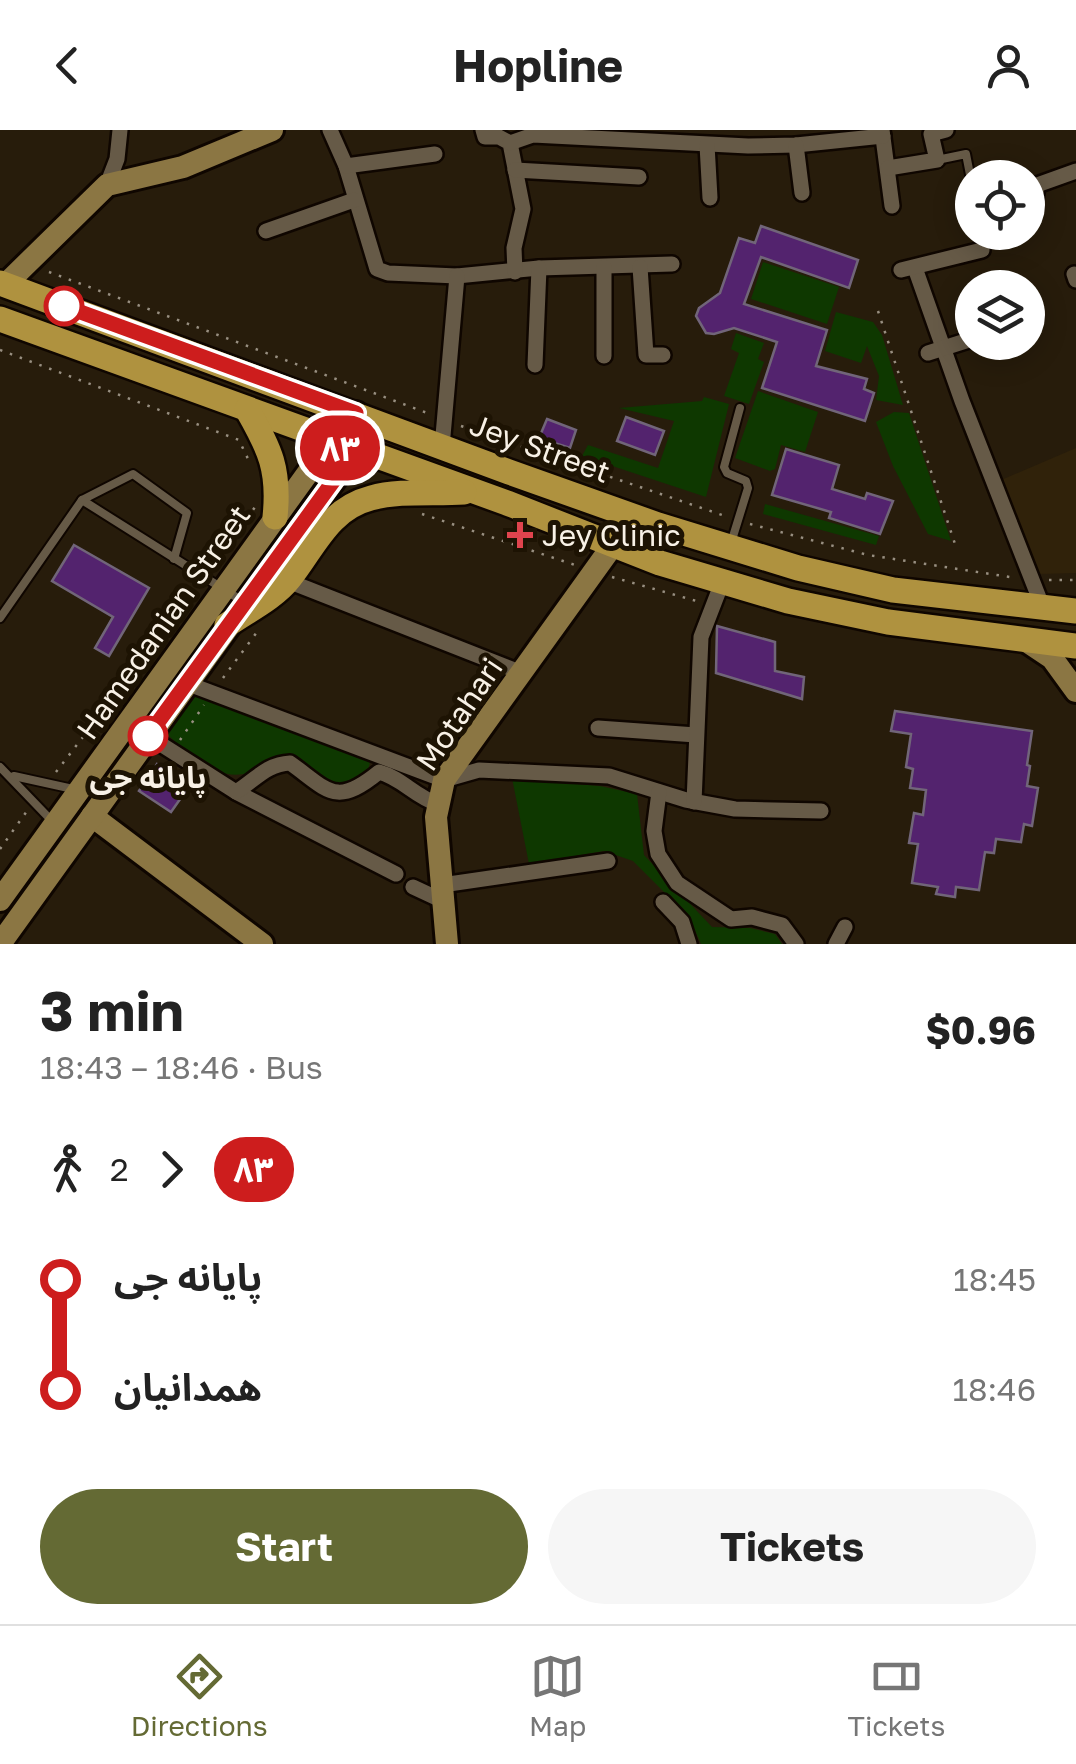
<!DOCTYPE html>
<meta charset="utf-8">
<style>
body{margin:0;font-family:"Golos Text","Noto Sans Arabic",sans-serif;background:#f6f6f6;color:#222;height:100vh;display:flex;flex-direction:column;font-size:38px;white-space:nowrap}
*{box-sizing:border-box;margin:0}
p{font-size:32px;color:#767676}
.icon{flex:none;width:55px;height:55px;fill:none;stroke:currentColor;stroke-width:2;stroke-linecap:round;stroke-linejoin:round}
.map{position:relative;height:814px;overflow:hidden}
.panel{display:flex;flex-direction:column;background:#fff;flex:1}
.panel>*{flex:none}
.badge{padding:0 20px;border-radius:32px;font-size:35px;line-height:65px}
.fabs{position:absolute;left:955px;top:30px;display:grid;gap:20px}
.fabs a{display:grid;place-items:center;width:90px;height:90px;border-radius:50%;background:#fff;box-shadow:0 5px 25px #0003;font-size:50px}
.map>.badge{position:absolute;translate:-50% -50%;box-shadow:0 0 0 5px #fff}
.legs{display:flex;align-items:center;gap:15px;height:110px;padding:0 40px;font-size:32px}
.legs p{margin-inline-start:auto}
.headline{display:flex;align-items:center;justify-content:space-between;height:170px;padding:0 40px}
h1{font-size:55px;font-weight:700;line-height:75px}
.button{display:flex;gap:20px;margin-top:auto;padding:20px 40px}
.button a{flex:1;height:115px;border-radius:60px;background:#646a34;color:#fff;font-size:40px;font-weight:700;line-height:115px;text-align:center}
.button a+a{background:#f6f6f6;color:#222}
ul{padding:0 40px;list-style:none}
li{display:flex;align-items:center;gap:35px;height:110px;font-size:38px}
li i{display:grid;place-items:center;width:15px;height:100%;margin:0 12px;background:currentColor}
li i::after{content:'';width:25px;height:25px;margin:-12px;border:8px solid;border-radius:50%;background:#fff}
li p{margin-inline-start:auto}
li:first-child i{background:linear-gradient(#0000 50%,currentColor 0)}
li:last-child i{background:linear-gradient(currentColor 50%,#0000 0)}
header{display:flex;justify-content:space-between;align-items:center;height:130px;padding:0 40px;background:#fff;font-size:45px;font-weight:700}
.dock{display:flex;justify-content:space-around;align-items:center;height:140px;border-top:2px solid #e0e0e0;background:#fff;font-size:28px;color:#767676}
.dock a{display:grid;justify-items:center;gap:5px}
.dock .current{color:#646a34}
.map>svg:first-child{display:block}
.built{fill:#30220a}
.green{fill:#0e3800}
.building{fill:#53236e;stroke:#716579;stroke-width:2.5}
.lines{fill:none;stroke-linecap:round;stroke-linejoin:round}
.lane-casing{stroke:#0f0600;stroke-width:12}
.street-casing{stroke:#0f0600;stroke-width:20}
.secondary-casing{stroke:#0f0600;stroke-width:28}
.primary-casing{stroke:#0f0600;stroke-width:30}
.path{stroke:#988f81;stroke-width:2.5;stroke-dasharray:2.5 8;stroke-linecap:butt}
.lane{stroke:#665a47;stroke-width:8}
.street{stroke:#665a47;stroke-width:15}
.secondary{stroke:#8b7643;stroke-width:22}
.primary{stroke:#af923f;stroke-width:25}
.line-1-casing{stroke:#fff;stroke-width:22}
.line-1{stroke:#cd1d1d;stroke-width:15}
.stop-1-dot{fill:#fff;stroke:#cd1d1d;stroke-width:5}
.health-dot{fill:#e0444e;stroke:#1d1303;stroke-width:4}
.labels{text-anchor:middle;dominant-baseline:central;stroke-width:10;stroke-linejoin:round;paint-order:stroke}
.street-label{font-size:30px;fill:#f8f1e6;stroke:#1d1303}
.poi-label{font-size:30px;fill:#f8f1e6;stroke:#1d1303;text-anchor:start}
.stop-label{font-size:30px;font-weight:bold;fill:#f8f1e6;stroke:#1d1303}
</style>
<header><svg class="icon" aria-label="back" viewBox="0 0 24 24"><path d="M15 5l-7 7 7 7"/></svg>Hopline<svg class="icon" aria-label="person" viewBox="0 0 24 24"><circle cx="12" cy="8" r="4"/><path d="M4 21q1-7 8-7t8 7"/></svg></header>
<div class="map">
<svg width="1076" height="814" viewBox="0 0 1076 814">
<rect width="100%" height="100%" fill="#271c0b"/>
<path class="built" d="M 1076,318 L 1076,443 L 1040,444 L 999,351 Z"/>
<g class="green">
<path d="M 763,132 L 839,157 L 827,194 L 751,169 Z"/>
<path d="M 836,182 L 873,192 L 882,205 L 903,275 L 876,270 L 879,246 L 867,216 L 861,233 L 825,221 Z"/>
<path d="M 736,203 L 764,213 L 758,229 L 764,232 L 749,274 L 724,266 L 739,223 L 731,219 Z"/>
<path d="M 758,261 L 818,282 L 805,322 L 781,315 L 775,339 L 770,341 L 735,328 Z"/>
<path d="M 704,267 L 729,274 L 706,367 L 582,326 L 588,315 L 658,338 L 674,291 L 619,278 L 702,271 Z"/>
<path d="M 894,282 L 909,283 L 951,411 L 928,404 L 893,336 L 876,292 Z"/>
<path d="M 765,374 L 879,406 L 876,415 L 763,384 Z"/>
<path d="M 194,564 L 371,628 L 367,645 C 324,665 323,645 290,624 C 267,626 266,637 248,643 C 217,652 186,623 166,603 Z"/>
<path d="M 512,648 L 600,656 L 637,664 L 644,725 L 712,797 L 750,798 L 775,804 L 782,814 L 701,814 L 689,787 L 633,731 L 604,721 L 529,734 Z"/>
</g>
<g class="building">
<path d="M 761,96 L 858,130 L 849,158 L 761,127 L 744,174 L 827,200 L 816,236 L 867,249 L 864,259 L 874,263 L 865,291 L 762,258 L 777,212 L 734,198 L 714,204 L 706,203 L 696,186 L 699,178 L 720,163 L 739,108 L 755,113 Z"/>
<path d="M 626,287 L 664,301 L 655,325 L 617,311 Z"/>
<path d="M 547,289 L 576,300 L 570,318 L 539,308 Z"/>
<path d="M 786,319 L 839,335 L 832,359 L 865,369 L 867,363 L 893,371 L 880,404 L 829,388 L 831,382 L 772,365 Z"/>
<path d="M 74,415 L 149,458 L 109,526 L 95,518 L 113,487 L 52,451 Z"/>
<path d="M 717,496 L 775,512 L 775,541 L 804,547 L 802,569 L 716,543 Z"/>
<path d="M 895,581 L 1032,601 L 1027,635 L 1030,636 L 1027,656 L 1038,658 L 1032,696 L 1024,694 L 1021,712 L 996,709 L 994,723 L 985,722 L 979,760 L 956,757 L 955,767 L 936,764 L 938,757 L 912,753 L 918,714 L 909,713 L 914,683 L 923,685 L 926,660 L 910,658 L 913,639 L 906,637 L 911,604 L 891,601 Z"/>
<path d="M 157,634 L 190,655 L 171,682 L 139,661 Z"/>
</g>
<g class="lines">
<g class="lane-casing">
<g id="lane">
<path d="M 937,30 L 966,24 L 972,55"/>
<path d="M 82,370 L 133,344 L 187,383 L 174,429"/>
<path d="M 731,413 L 748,358 L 746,351 L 727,343 L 724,337 L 740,278"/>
<path d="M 0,488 L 82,370 L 244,472"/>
<path d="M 0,637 L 52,691"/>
<path d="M 14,646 L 73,659"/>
</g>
</g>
<g class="street-casing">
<g id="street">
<path d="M 330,0 L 346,36 L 377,139 L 388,143 L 457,146 L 539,138 L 672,134"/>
<path d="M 483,0 L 485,7 L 499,7 L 510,13 L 523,79 L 514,118 L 515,142"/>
<path d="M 882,0 L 892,76"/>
<path d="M 510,13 L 533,5 L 748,16 L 796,15 L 883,6"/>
<path d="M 707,15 L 710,68"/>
<path d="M 796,15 L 802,63"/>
<path d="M 346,36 L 435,24"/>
<path d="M 888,38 L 937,30 L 931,4 L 946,0"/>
<path d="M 515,40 L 639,47"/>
<path d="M 107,55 L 117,29 L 120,0"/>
<path d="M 1028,71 L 1035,70 L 1037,55 L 1076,41"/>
<path d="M 266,101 L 354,70"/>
<path d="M 604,137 L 604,226"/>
<path d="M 640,137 L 646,225 L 663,225"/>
<path d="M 915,138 L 962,271 L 1043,478"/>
<path d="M 901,140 L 982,120"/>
<path d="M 1074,144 L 1076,150"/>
<path d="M 928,223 L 972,209"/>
<path d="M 535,235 L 539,138"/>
<path d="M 442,317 L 457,146"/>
<path d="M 288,451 L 522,543"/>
<path d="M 186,553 L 444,650 L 479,640 L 609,646 L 686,670 L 735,679 L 821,681"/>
<path d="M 598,598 L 696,605"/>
<path d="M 148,606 L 236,662 L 396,744"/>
<path d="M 236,662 C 255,650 267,634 290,633 C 328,660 335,678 379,642 C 402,648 415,667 438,674"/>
<path d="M 659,662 L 654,701 L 658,724 L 677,753 L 731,789 L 752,787 L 782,795 L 796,814"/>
<path d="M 694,672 L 701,507 L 723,450"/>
<path d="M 442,755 L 608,731"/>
<path d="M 413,757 L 443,771"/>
<path d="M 663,772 L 682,792 L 689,814"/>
<path d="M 836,814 L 845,797"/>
</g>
</g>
<g class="secondary-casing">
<g id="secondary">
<path d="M 5,155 L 107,55 L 183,37 L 272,0"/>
<path d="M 1028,512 L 1052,528 L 1076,561"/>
<path d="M 92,686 L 262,814"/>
<path d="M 0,770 L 315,333 L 341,313"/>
<path d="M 0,814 L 337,346 L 341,313 L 356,283"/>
<path d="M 447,814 L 436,687 L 444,650 L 613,415"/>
</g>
</g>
<g class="primary-casing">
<g id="primary">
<path d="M 0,153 L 509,342 L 658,395 L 798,438 L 893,460 L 1076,481"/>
<path d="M 0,189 L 507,373 L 660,433 L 788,471 L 888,492 L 1076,516"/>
<path d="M 247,279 C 270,319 280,340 275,387"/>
<path d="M 227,495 C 247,481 274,468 289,449 C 314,418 328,379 371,368 C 400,360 434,364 464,362"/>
</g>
</g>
<g class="path">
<path d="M 49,142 L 430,284"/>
<path d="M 878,181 L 957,420"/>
<path d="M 0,220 L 239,310 L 249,331"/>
<path d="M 461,296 L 728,387"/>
<path d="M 422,384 L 575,435"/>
<path d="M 750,394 L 868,425 L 1016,448"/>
<path d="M 211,440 L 255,377"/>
<path d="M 612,447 L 700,472"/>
<path d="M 1049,450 L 1076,450"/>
<path d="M 223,548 L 260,498"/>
<path d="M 180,610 L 204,575"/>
<path d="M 56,642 L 197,459"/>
<path d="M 0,719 L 27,681"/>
</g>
<use href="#lane" class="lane"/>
<use href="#street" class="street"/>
<use href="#secondary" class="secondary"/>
<use href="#primary" class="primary"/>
</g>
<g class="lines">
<g class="line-1-casing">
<path id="line-1" d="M 64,176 L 356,283 L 341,312 L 337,346 L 148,606"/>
</g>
<use href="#line-1" class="line-1"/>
</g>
<g class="stop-1-dot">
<circle cx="64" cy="176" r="18"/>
<circle cx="148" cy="606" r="18"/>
</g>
<path class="health-dot" d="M515 390h10v10h10v10h-10v10h-10v-10h-10v-10h10z"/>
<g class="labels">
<g class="street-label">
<text transform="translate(540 318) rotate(20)">Jey Street</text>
<text transform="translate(163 492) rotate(-55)">Hamedanian Street</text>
<text transform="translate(459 584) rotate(-56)">Motahari</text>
</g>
<g class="poi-label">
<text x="542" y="405">Jey Clinic</text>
</g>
<g class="stop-label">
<text x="148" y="647">پایانه جی</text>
</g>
</g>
</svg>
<div class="fabs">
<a><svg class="icon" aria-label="locate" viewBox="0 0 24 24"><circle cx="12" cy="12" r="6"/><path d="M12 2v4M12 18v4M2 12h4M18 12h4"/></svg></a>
<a><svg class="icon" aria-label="layers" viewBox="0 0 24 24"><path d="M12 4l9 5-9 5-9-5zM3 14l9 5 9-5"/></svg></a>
</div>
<b class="badge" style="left:340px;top:318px;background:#cd1d1d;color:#fff">۸۳</b>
</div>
<section class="panel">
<div class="headline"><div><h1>3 min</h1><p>18:43 – 18:46 · Bus</p></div><b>$0.96</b></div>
<div class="legs"><svg class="icon" aria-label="walk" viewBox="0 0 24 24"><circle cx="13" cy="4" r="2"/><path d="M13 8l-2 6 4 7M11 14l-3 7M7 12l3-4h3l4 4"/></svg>2<svg class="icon" aria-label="forward" viewBox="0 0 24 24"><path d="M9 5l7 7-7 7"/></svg><b class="badge" style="background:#cd1d1d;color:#fff">۸۳</b></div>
<ul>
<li><i style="color:#cd1d1d"></i><b>پایانه جی</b><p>18:45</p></li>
<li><i style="color:#cd1d1d"></i><b>همدانیان</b><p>18:46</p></li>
</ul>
<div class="button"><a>Start</a><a>Tickets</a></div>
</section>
<nav class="dock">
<a class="current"><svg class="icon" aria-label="directions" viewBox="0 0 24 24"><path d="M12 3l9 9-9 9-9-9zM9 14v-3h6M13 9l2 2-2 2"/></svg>Directions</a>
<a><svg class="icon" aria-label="map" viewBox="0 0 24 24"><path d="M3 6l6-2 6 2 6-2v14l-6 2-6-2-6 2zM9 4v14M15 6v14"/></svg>Map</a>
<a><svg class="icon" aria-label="tickets" viewBox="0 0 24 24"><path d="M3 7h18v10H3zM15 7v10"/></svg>Tickets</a>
</nav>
